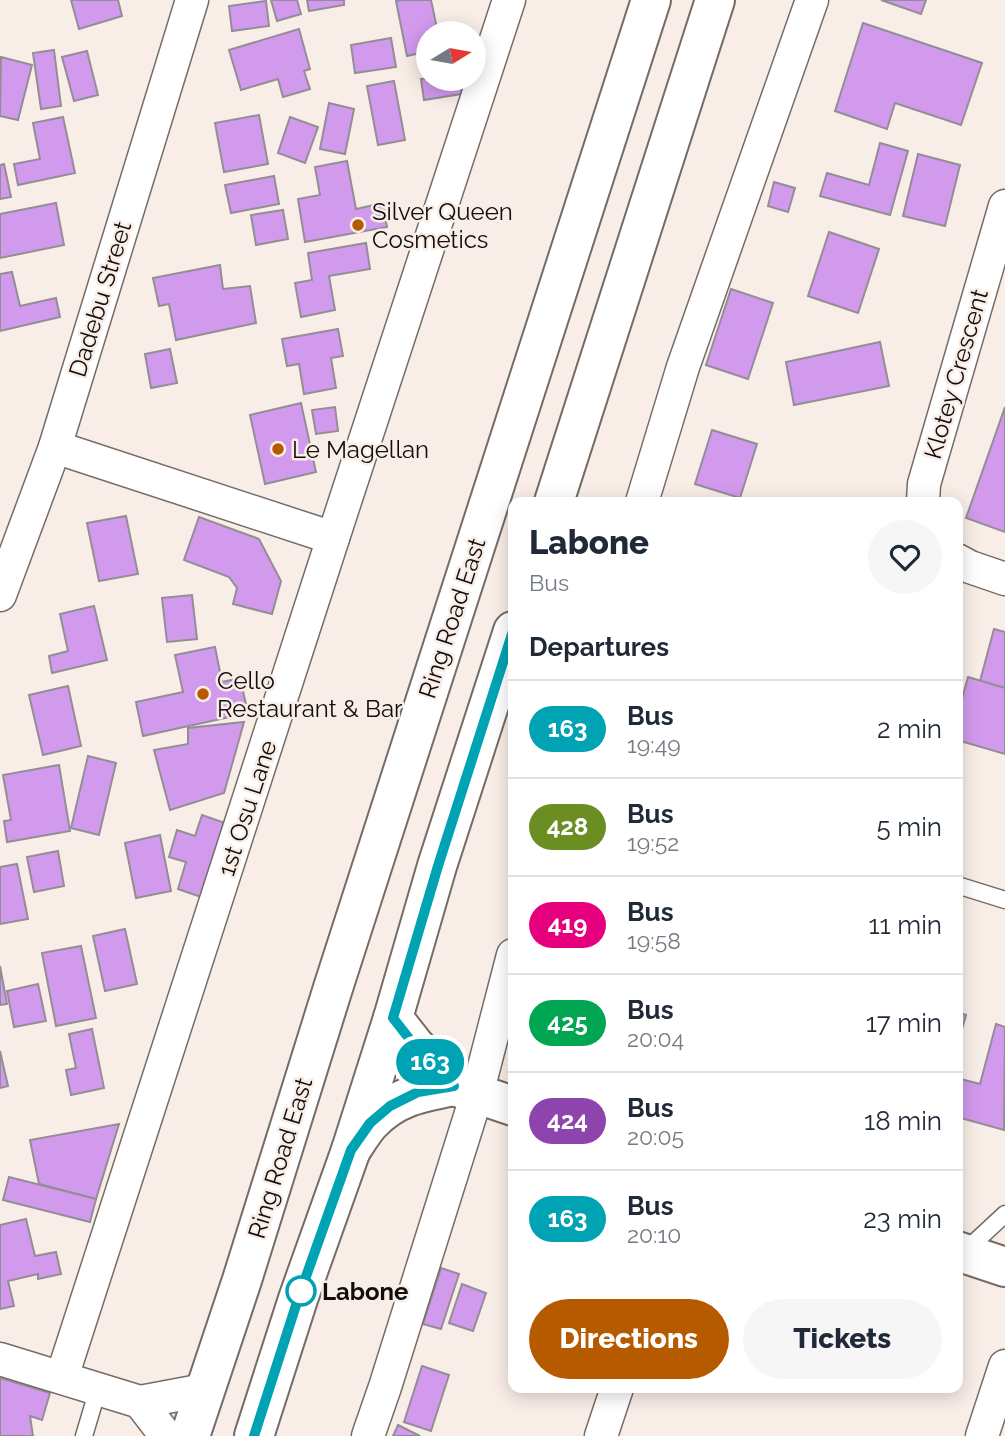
<!DOCTYPE html>
<style>
body{margin:0;font-family:Raleway,sans-serif;background:#f6f6f7;color:#1f2937;height:100vh;display:flex;flex-direction:column;font-size:26px;white-space:nowrap}
*{box-sizing:border-box;margin:0}
p{font-size:23px;color:#747a83}
.icon{flex:none;width:38px;height:38px;fill:none;stroke:currentColor;stroke-width:2;stroke-linecap:round;stroke-linejoin:round}
.map{position:relative;flex:1;overflow:hidden}
.panel{position:absolute;left:508px;top:497px;width:455px;height:896px;display:flex;flex-direction:column;background:#fff;border-radius:14px;box-shadow:0 4px 18px #0003}
.panel>*{flex:none}
.badge{padding:0 14px;border-radius:23px;font-size:24px;line-height:46px}
.needle{width:46px;rotate:79deg}
.controls{position:absolute;left:416px;top:21px;display:grid;gap:14px}
.controls a{display:grid;place-items:center;width:70px;height:70px;border-radius:50%;background:#fff;box-shadow:0 4px 18px #0003;font-size:35px}
.map>.badge{position:absolute;translate:-50% -50%;box-shadow:0 0 0 4px #fff}
h2{padding:0 21px;font-size:26px;line-height:63px}
.round{display:grid;place-items:center;flex:none;width:74px;height:74px;border-radius:37px;background:#f6f6f7}
.head{display:flex;align-items:center;justify-content:space-between;height:119px;padding:0 21px}
h1{font-size:33px;font-weight:800;line-height:52px}
.cta{display:flex;gap:14px;margin-top:auto;padding:14px 21px}
.cta a{flex:1;height:80px;border-radius:42px;background:#b65a00;color:#fff;font-size:28px;font-weight:800;line-height:80px;text-align:center}
.cta a+a{background:#f6f6f7;color:#1f2937}
ul{padding:0;list-style:none}
li{display:flex;align-items:center;gap:21px;height:98px;padding:0 21px;border-top:2px solid #e0e1e3}
li div{flex:1}
li b{display:block;font-size:26px}
li em{font-style:normal}
li .badge{min-width:77px;font-weight:700;text-align:center}
.map>svg:first-child{display:block}
.building{fill:#d29aed;stroke:#938d96;stroke-width:2}
.lines{fill:none;stroke-linecap:round;stroke-linejoin:round}
.lane-casing{stroke:#756c66;stroke-width:19}
.street-casing{stroke:#756c66;stroke-width:35}
.secondary-casing{stroke:#756c66;stroke-width:42}
.primary-casing{stroke:#756c66;stroke-width:42}
.lane{stroke:#fff;stroke-width:16}
.street{stroke:#fff;stroke-width:32}
.secondary{stroke:#fff;stroke-width:38}
.primary{stroke:#fff;stroke-width:38}
.line-casing{stroke:#fff;stroke-width:16}
.line{stroke:#00a3b4;stroke-width:10}
.poi-dot{fill:#b65a00;stroke:#f9eee7;stroke-width:2.5}
.stop-dot{fill:#fff;stroke:#00a3b4;stroke-width:3.5}
.labels{text-anchor:middle;dominant-baseline:central;stroke-width:5;stroke-linejoin:round;paint-order:stroke}
.poi-label{font-size:24px;fill:#110d0b;stroke:#f9eee7;text-anchor:start}
.street-label{font-size:24px;fill:#110d0b;stroke:#f9eee7}
.stop-label{font-size:24px;font-weight:bold;fill:#110d0b;stroke:#f9eee7;text-anchor:start}
</style>
<div class="map">
<svg width="1005" height="1436" viewBox="0 0 1005 1436">
<rect width="100%" height="100%" fill="#f9eee7"/>
<g class="building">
<path d="M 71,0 L 118,0 L 122,16 L 79,29 Z"/>
<path d="M 271,0 L 297,0 L 301,14 L 277,21 Z"/>
<path d="M 307,0 L 344,0 L 344,5 L 309,11 Z"/>
<path d="M 401,0 L 431,0 L 438,33 L 429,33 L 429,51 L 407,56 L 396,1 Z"/>
<path d="M 881,0 L 926,0 L 921,14 Z"/>
<path d="M 266,1 L 269,26 L 232,31 L 229,6 Z"/>
<path d="M 863,23 L 982,63 L 961,125 L 895,103 L 887,129 L 835,111 Z"/>
<path d="M 299,29 L 310,69 L 304,71 L 310,89 L 283,97 L 278,79 L 241,90 L 229,50 Z"/>
<path d="M 391,38 L 396,67 L 355,73 L 351,45 Z"/>
<path d="M 54,50 L 61,106 L 41,109 L 33,53 Z"/>
<path d="M 87,51 L 98,95 L 74,101 L 62,57 Z"/>
<path d="M 1,57 L 32,65 L 18,120 L 0,116 Z"/>
<path d="M 429,78 L 460,79 L 462,94 L 424,100 L 421,79 Z"/>
<path d="M 394,81 L 405,140 L 378,145 L 367,86 Z"/>
<path d="M 329,103 L 354,109 L 345,154 L 320,149 Z"/>
<path d="M 259,115 L 268,164 L 224,172 L 215,123 Z"/>
<path d="M 63,117 L 75,173 L 18,185 L 14,164 L 40,159 L 33,123 Z"/>
<path d="M 290,117 L 318,127 L 305,163 L 278,153 Z"/>
<path d="M 880,143 L 908,151 L 890,215 L 820,196 L 827,173 L 869,185 Z"/>
<path d="M 918,154 L 960,165 L 945,226 L 903,216 Z"/>
<path d="M 347,161 L 356,209 L 383,203 L 387,227 L 305,242 L 298,199 L 320,195 L 315,167 Z"/>
<path d="M 4,164 L 11,197 L 0,199 L 0,165 Z"/>
<path d="M 274,176 L 279,204 L 231,213 L 225,185 Z"/>
<path d="M 774,182 L 795,188 L 788,212 L 768,206 Z"/>
<path d="M 56,203 L 64,245 L 0,258 L 0,214 Z"/>
<path d="M 283,210 L 288,239 L 256,245 L 251,215 Z"/>
<path d="M 829,232 L 879,249 L 858,313 L 808,296 Z"/>
<path d="M 366,243 L 370,269 L 329,276 L 335,310 L 301,317 L 295,283 L 312,280 L 308,253 Z"/>
<path d="M 220,265 L 223,289 L 250,286 L 256,323 L 176,340 L 169,304 L 159,306 L 153,278 Z"/>
<path d="M 12,272 L 20,306 L 56,298 L 60,317 L 0,331 L 0,274 Z"/>
<path d="M 731,289 L 773,303 L 748,379 L 706,365 Z"/>
<path d="M 338,329 L 343,356 L 331,358 L 336,388 L 304,394 L 299,364 L 287,366 L 282,339 Z"/>
<path d="M 880,342 L 889,386 L 794,405 L 786,362 Z"/>
<path d="M 170,349 L 177,383 L 151,388 L 145,354 Z"/>
<path d="M 301,403 L 316,472 L 265,484 L 250,415 Z"/>
<path d="M 335,407 L 338,431 L 316,434 L 312,410 Z"/>
<path d="M 1005,407 L 1005,532 L 966,518 Z"/>
<path d="M 712,430 L 757,444 L 740,498 L 695,484 Z"/>
<path d="M 126,516 L 138,574 L 99,581 L 87,523 Z"/>
<path d="M 199,517 L 259,539 L 281,581 L 272,614 L 233,604 L 237,588 L 229,577 L 184,560 Z"/>
<path d="M 192,595 L 197,639 L 167,642 L 162,598 Z"/>
<path d="M 94,606 L 107,660 L 52,673 L 49,656 L 68,651 L 60,614 Z"/>
<path d="M 994,629 L 1005,632 L 1005,688 L 980,681 Z"/>
<path d="M 215,647 L 222,682 L 240,678 L 248,713 L 143,736 L 136,702 L 183,692 L 175,655 Z"/>
<path d="M 968,677 L 1005,688 L 1005,754 L 957,740 L 957,717 Z"/>
<path d="M 68,686 L 81,746 L 43,755 L 29,695 Z"/>
<path d="M 244,722 L 224,793 L 170,810 L 154,750 L 188,744 L 188,728 Z"/>
<path d="M 88,756 L 116,763 L 99,835 L 71,828 Z"/>
<path d="M 59,765 L 70,831 L 7,842 L 4,821 L 11,820 L 3,775 Z"/>
<path d="M 202,815 L 228,824 L 204,898 L 178,889 L 186,862 L 169,857 L 177,830 L 195,836 Z"/>
<path d="M 160,835 L 171,891 L 136,898 L 125,843 Z"/>
<path d="M 58,851 L 64,886 L 34,892 L 27,857 Z"/>
<path d="M 17,864 L 28,919 L 0,924 L 0,867 Z"/>
<path d="M 125,929 L 137,984 L 105,991 L 93,936 Z"/>
<path d="M 81,946 L 96,1018 L 56,1026 L 42,953 Z"/>
<path d="M 0,966 L 7,1004 L 0,1005 Z"/>
<path d="M 38,984 L 46,1021 L 14,1027 L 7,991 Z"/>
<path d="M 957,1012 L 966,1015 L 957,1047 Z"/>
<path d="M 996,1024 L 1005,1027 L 1004,1130 L 957,1117 L 957,1078 L 980,1084 Z"/>
<path d="M 92,1029 L 104,1088 L 71,1095 L 66,1070 L 76,1068 L 69,1034 Z"/>
<path d="M 0,1051 L 8,1086 L 0,1088 Z"/>
<path d="M 119,1124 L 96,1199 L 39,1184 L 30,1140 Z"/>
<path d="M 9,1177 L 96,1199 L 90,1222 L 3,1200 Z"/>
<path d="M 26,1219 L 35,1256 L 56,1252 L 61,1274 L 38,1279 L 38,1274 L 8,1281 L 14,1306 L 0,1309 L 0,1225 Z"/>
<path d="M 441,1268 L 459,1274 L 441,1329 L 423,1324 Z"/>
<path d="M 462,1284 L 486,1293 L 473,1331 L 449,1323 Z"/>
<path d="M 422,1366 L 449,1375 L 431,1431 L 404,1422 Z"/>
<path d="M 0,1378 L 50,1393 L 42,1420 L 30,1416 L 33,1436 L 0,1436 Z"/>
<path d="M 398,1425 L 420,1436 L 393,1436 Z"/>
</g>
<g class="lines">
<g class="lane-casing">
<g id="lane">
<path d="M 957,885 L 1005,900"/>
<path d="M 963,1253 L 1005,1214"/>
<path d="M 84,1436 L 98,1389"/>
</g>
</g>
<g class="street-casing">
<g id="street">
<path d="M 55,447 L 333,538"/>
<path d="M 642,502 L 683,367 L 812,0"/>
<path d="M 923,502 L 924,484 L 1005,206"/>
<path d="M 957,560 L 970,567 L 1005,579"/>
<path d="M 0,595 L 55,447 L 192,0"/>
<path d="M 0,1359 L 140,1402 L 204,1390"/>
<path d="M 62,1377 L 333,538 L 509,0"/>
<path d="M 140,1402 L 166,1436"/>
<path d="M 368,1436 L 385,1387 L 477,1094 L 513,955"/>
<path d="M 601,1436 L 617,1388"/>
<path d="M 982,1436 L 1005,1366"/>
</g>
</g>
<g class="secondary-casing">
<g id="secondary">
<path d="M 393,1018 L 415,1046 L 454,1086 L 513,1106"/>
<path d="M 351,1150 C 357,1141 363,1131 370,1123 C 394,1097 421,1092 454,1086"/>
<path d="M 957,1251 L 1005,1267"/>
</g>
</g>
<g class="primary-casing">
<g id="primary">
<path d="M 554,502 L 715,0"/>
<path d="M 190,1436 L 242,1280 L 333,988 L 651,0"/>
<path d="M 254,1436 L 298,1299 L 351,1150 L 393,1018 L 437,866 L 513,631"/>
</g>
</g>
<use href="#lane" class="lane"/>
<use href="#street" class="street"/>
<use href="#secondary" class="secondary"/>
<use href="#primary" class="primary"/>
</g>
<g class="lines">
<g class="line-casing">
<path id="line" d="M 254,1436 L 298,1299 L 351,1150 L 370,1123 L 390,1106 L 418,1092 L 454,1086 L 415,1046 L 393,1018 L 438,866 L 513,631"/>
</g>
<use href="#line" class="line"/>
</g>
<g class="poi-dot">
<circle cx="358" cy="225" r="7"/>
<circle cx="278" cy="449" r="7"/>
<circle cx="203" cy="694" r="7"/>
</g>
<circle class="stop-dot" cx="301" cy="1291" r="14"/>
<g class="labels">
<g class="poi-label">
<text x="372" y="211">Silver Queen<tspan x="372" dy="28">Cosmetics</tspan></text>
<text x="292" y="449">Le Magellan</text>
<text x="217" y="680">Cello<tspan x="217" dy="28">Restaurant &amp; Bar</tspan></text>
</g>
<g class="street-label">
<text transform="translate(100 299) rotate(-73)">Dadebu Street</text>
<text transform="translate(956 374) rotate(-74)">Klotey Crescent</text>
<text transform="translate(452 618) rotate(-72)">Ring Road East</text>
<text transform="translate(247 808) rotate(-72)">1st Osu Lane</text>
<text transform="translate(280 1158) rotate(-73)">Ring Road East</text>
</g>
<g class="stop-label">
<text x="322" y="1291">Labone</text>
</g>
</g>
</svg>
<div class="controls">
<a><svg class="needle" viewBox="-14 -14 28 28"><path d="M0-13l5 13h-10z" fill="#e53935"/><path d="M0 13l5-13h-10z" fill="#747a83"/></svg></a>
</div>
<b class="badge" style="left:430px;top:1062px;background:#00a3b4;color:#fff">163</b>
<section class="panel">
<div class="head"><div><h1>Labone</h1><p>Bus</p></div><a class="round"><svg class="icon" aria-label="heart" viewBox="0 0 24 24"><path d="M12 20l-8-8c-3-5 5-10 8-4 3-6 11-1 8 4z"/></svg></a></div>
<h2>Departures</h2>
<ul>
<li><span class="badge" style="background:#00a3b4;color:#fff">163</span><div><b>Bus</b><p>19:49</p></div><em>2 min</em></li>
<li><span class="badge" style="background:#6b8e23;color:#fff">428</span><div><b>Bus</b><p>19:52</p></div><em>5 min</em></li>
<li><span class="badge" style="background:#e6007e;color:#fff">419</span><div><b>Bus</b><p>19:58</p></div><em>11 min</em></li>
<li><span class="badge" style="background:#00a651;color:#fff">425</span><div><b>Bus</b><p>20:04</p></div><em>17 min</em></li>
<li><span class="badge" style="background:#8e44ad;color:#fff">424</span><div><b>Bus</b><p>20:05</p></div><em>18 min</em></li>
<li><span class="badge" style="background:#00a3b4;color:#fff">163</span><div><b>Bus</b><p>20:10</p></div><em>23 min</em></li>
</ul>
<div class="cta"><a>Directions</a><a>Tickets</a></div>
</section>
</div>
